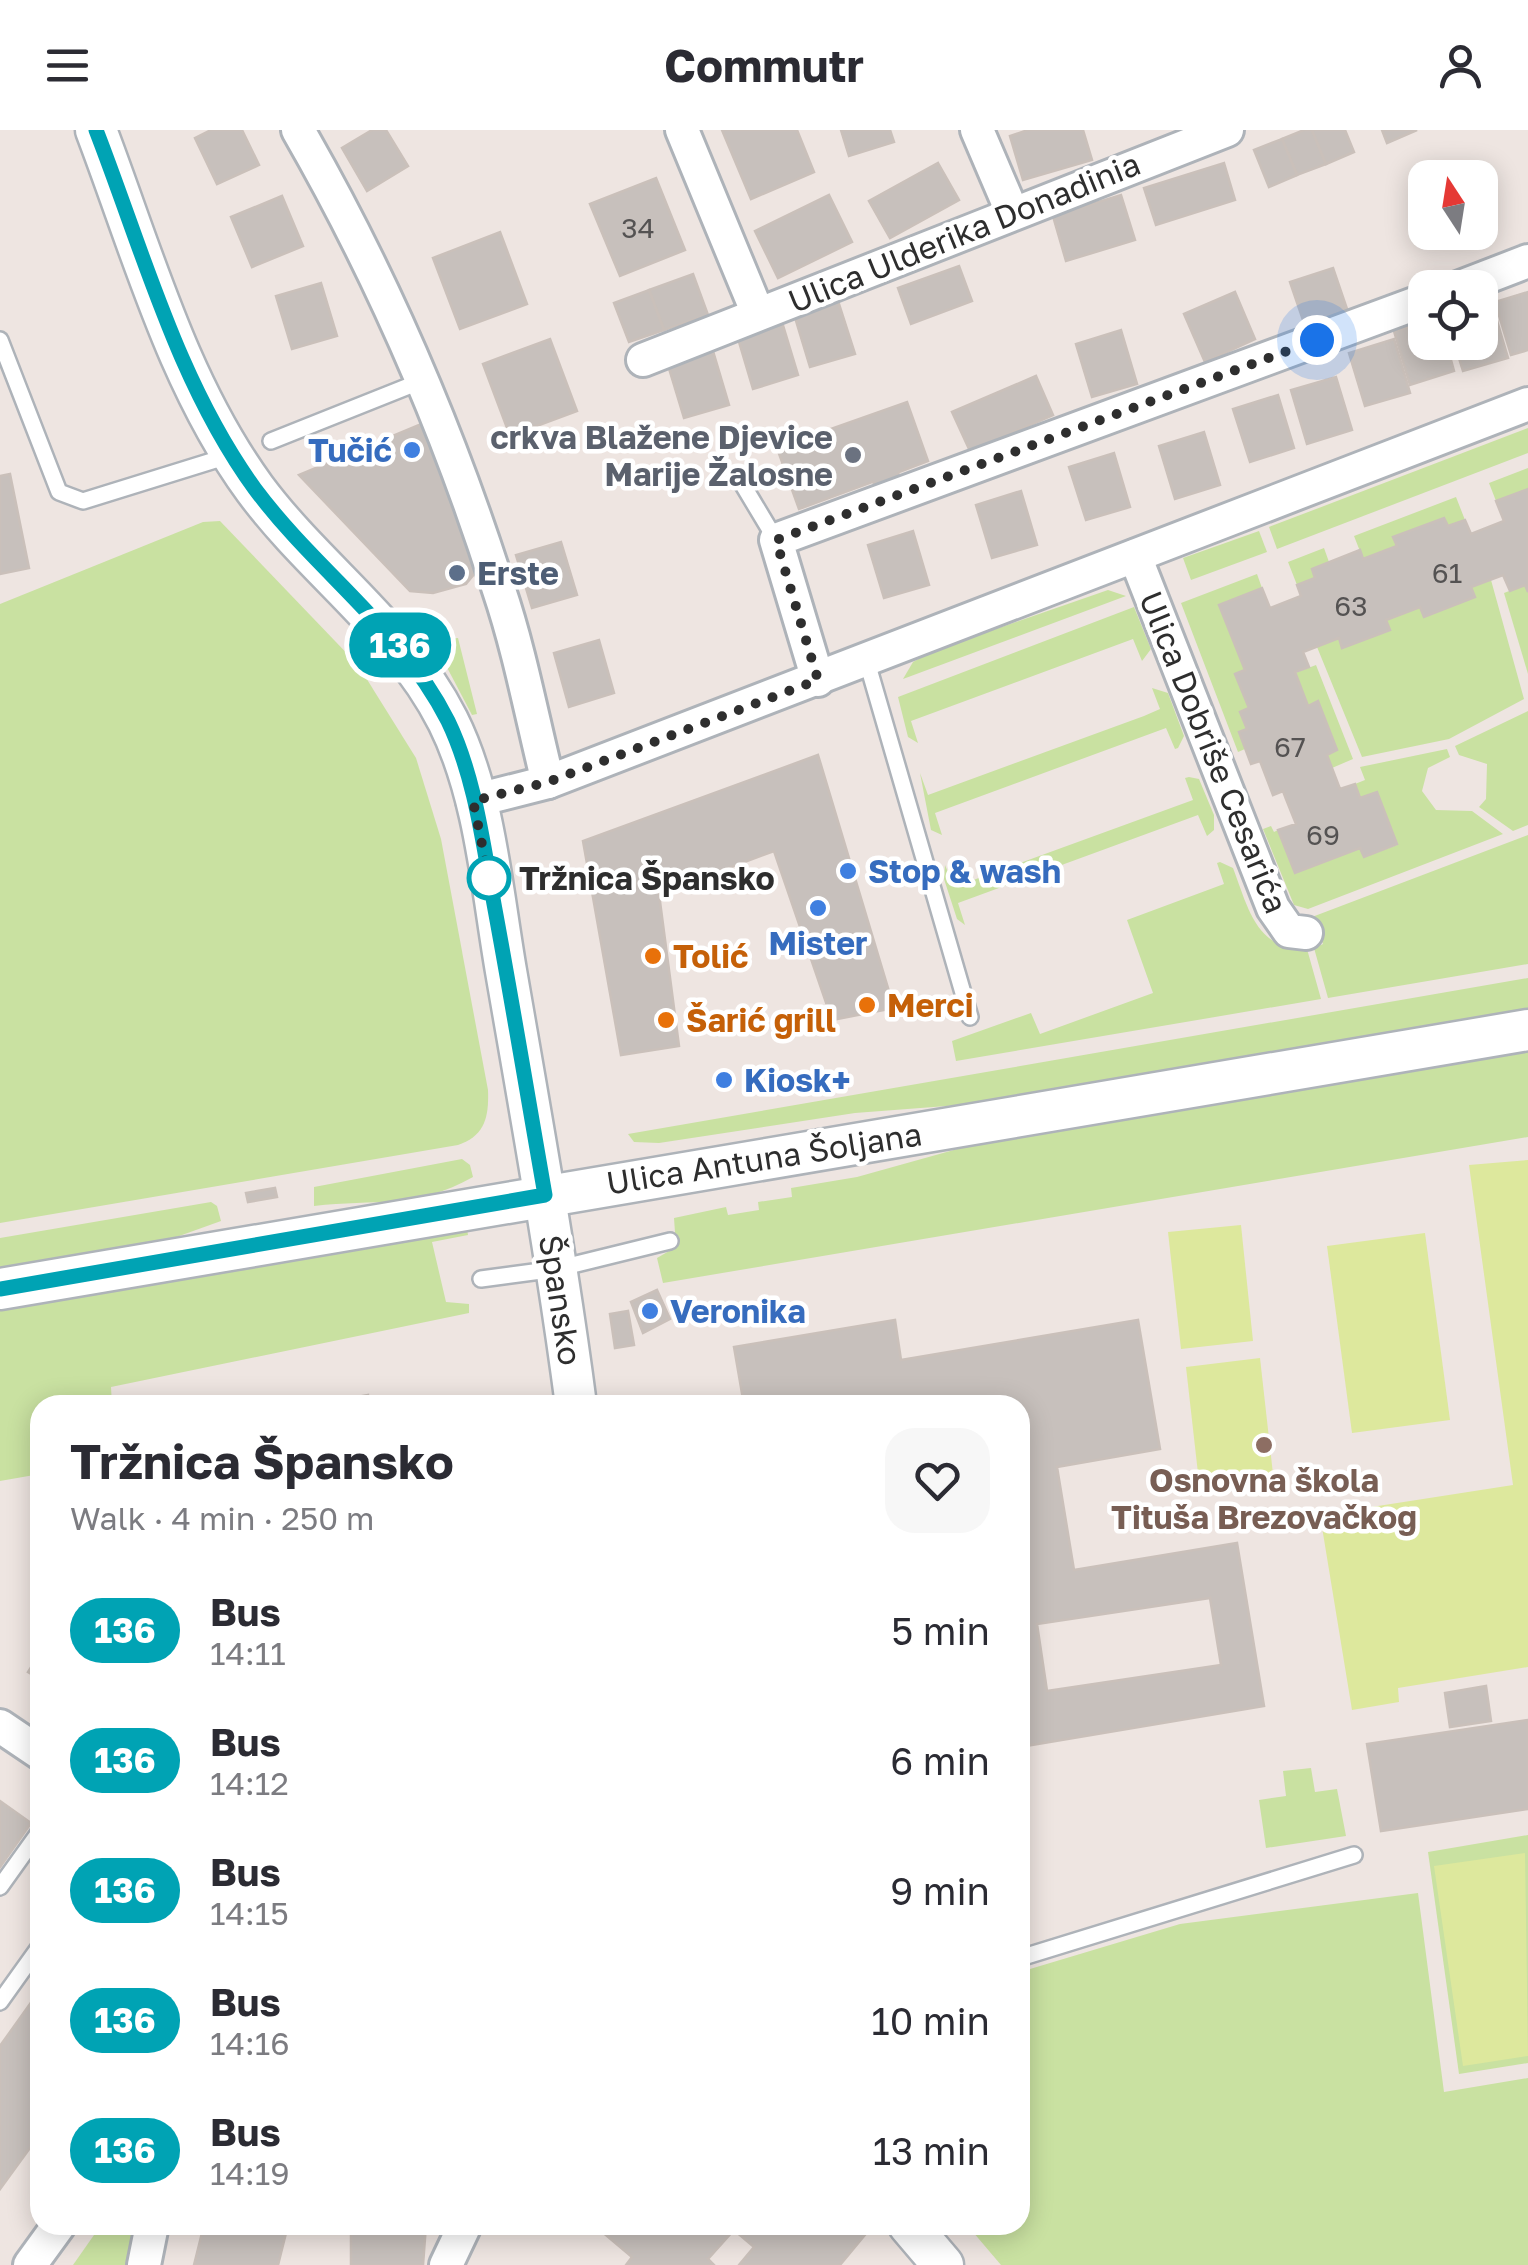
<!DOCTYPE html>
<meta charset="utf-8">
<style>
body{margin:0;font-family:"Golos Text",sans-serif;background:#f7f7f7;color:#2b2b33;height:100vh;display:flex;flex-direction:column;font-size:38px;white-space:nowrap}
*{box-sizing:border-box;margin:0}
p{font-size:32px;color:#7c7c81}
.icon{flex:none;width:55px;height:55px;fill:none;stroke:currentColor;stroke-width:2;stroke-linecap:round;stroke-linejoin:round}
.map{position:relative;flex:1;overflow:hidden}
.side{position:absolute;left:30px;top:1265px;width:1000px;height:840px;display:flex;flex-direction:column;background:#fff;border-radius:30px;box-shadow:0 5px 25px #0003}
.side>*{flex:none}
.badge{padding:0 20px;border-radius:32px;font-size:35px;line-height:65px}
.needle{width:65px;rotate:348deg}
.buttons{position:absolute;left:1408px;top:30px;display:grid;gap:20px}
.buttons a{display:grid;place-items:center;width:90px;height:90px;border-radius:20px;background:#fff;box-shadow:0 5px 25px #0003;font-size:50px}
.you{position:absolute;width:50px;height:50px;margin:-25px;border:8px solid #fff;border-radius:50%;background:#1a73e8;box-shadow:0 0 0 15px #1a73e833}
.map>.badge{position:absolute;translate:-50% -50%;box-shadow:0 0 0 5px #fff}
.round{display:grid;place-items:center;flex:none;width:105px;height:105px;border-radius:30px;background:#f7f7f7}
.overview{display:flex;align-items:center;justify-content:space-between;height:170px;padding:0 40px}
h1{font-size:48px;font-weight:700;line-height:75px}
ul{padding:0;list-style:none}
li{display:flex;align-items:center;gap:30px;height:130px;padding:0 40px}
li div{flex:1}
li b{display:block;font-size:38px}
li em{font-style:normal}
li .badge{min-width:110px;font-weight:700;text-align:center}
header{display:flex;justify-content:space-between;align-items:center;height:130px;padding:0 40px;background:#fff;font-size:45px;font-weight:700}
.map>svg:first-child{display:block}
.green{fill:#c9e1a1}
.pitch{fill:#dde89d}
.building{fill:#c7c0bc;stroke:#cac0ba;stroke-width:2.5;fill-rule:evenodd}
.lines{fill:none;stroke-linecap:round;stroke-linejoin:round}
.service-casing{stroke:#aeb3b9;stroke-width:20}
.minor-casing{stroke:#aeb3b9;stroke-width:38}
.tertiary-casing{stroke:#aeb3b9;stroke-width:45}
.service{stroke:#fff;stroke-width:15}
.minor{stroke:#fff;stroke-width:32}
.tertiary{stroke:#fff;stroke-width:40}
.line-casing{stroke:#fff;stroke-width:22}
.line{stroke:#00a3b4;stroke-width:15}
.walk{stroke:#2e2e2e;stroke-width:10;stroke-dasharray:0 18}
.shop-dot{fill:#3f7fe0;stroke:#fff;stroke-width:4}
.worship-dot{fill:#6b7280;stroke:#fff;stroke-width:4}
.service-dot{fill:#5c6f8a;stroke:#fff;stroke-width:4}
.stop-dot{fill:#fff;stroke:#00a3b4;stroke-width:5}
.food-dot{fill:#e8710a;stroke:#fff;stroke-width:4}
.education-dot{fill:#8d6e63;stroke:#fff;stroke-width:4}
.labels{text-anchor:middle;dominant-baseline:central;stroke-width:9;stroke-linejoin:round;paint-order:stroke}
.number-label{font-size:28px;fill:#545252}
.street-label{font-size:32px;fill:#2e2e2e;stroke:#fff}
.worship-label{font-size:32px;font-weight:bold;fill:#5b616d;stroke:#fff;text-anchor:end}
.shop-label{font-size:32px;font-weight:bold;fill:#366cbe;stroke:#fff;text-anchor:start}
.service-label{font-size:32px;font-weight:bold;fill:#4e5e75;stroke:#fff;text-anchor:start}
.stop-label{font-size:32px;font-weight:bold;fill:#2e2e2e;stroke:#fff;text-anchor:start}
.food-label{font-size:32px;font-weight:bold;fill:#c56008;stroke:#fff;text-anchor:start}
.education-label{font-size:32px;font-weight:bold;fill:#785e54;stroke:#fff}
</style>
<header><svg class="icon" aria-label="menu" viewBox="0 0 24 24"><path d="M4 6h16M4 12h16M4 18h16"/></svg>Commutr<svg class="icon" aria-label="person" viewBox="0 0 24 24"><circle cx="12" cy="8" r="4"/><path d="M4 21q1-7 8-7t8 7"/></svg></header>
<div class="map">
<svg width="1528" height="2135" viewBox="0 0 1528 2135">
<rect width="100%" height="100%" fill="#eee5e1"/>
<g class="green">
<path d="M 1528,298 L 1528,323 L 1277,419 L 1269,397 Z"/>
<path d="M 1528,338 L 1528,359 L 1496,371 L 1489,353 Z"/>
<path d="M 1456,367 L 1465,390 L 1448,396 L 1443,388 L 1394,407 L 1397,416 L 1363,429 L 1354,406 Z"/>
<path d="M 220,391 L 358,535 L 416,628 L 441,709 L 488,960 C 489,987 485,1006 458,1015 L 0,1093 L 0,474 L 203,392 Z"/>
<path d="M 1259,401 L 1267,422 L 1191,450 L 1183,428 Z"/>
<path d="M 1324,418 L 1329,432 L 1312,439 L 1315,448 L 1297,455 L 1288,432 Z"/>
<path d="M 1257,444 L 1262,458 L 1220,475 L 1245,540 L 1235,544 L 1249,578 L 1240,582 L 1247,599 L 1239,602 L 1245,619 L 1238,622 L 1181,473 Z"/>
<path d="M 1491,450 L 1524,569 L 1449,609 L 1362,627 L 1317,517 L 1339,508 L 1343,518 L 1390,500 L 1386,490 L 1420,477 L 1425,487 L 1475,467 L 1471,457 Z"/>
<path d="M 1525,455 L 1528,462 L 1528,544 L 1504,463 Z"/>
<path d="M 1108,460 L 1126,466 L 903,549 L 913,532 L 933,521 Z"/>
<path d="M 1134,477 L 1151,519 L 1142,531 L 1133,509 L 911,591 L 918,613 L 908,607 L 898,567 Z"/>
<path d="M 458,508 L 477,584 L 472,585 L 441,526 L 444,509 Z"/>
<path d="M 1316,535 L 1353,629 L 1332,638 L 1327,625 L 1337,620 L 1317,572 L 1308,576 L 1295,543 Z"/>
<path d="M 1152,558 L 1168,563 L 1184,606 L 1178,618 L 1175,619 L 1166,598 L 935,683 L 942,705 L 931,700 L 920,643 L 928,665 L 1144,586 L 1160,579 Z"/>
<path d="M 1528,581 L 1528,695 L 1513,701 L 1479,677 L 1486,669 L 1487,634 L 1459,625 L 1455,616 Z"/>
<path d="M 1447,619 L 1450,627 L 1428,638 L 1422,661 L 1436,680 L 1472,681 L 1503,704 L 1308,779 L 1294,775 L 1263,699 L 1271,696 L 1274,702 L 1278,700 L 1295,743 L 1360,718 L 1364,727 L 1397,715 L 1377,663 L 1360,668 L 1355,654 L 1365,650 L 1360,637 Z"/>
<path d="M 1189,647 L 1199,649 L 1214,685 L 1214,700 L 1207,706 L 1198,685 L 958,773 L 965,795 L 957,789 L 944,749 L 945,735 L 954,757 L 1193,670 L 1185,648 Z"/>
<path d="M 1528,705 L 1528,834 L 1328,868 L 1314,818 L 1323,814 L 1312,787 Z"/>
<path d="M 1220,732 L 1233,738 C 1248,777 1256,821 1307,819 L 1321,869 L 956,931 L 952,911 L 1031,883 L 1040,904 L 1153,863 L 1127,790 L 1224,754 L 1217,733 Z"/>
<path d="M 1528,848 L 1528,883 L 986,973 L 855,983 L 659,1013 L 634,1012 L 628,1004 Z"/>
<path d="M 1528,920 L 1528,1007 L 663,1153 L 657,1128 L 676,1117 L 674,1088 L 726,1077 L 728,1085 L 759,1080 L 758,1072 L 792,1067 L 791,1058 L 857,1047 L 986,1011 Z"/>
<path d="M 462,1029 L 470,1035 L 473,1047 C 416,1079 375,1069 314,1076 L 314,1057 Z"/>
<path d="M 211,1072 L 217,1076 L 221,1091 L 157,1114 L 0,1142 L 0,1108 Z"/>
<path d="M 467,1099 L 468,1105 L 432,1112 L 446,1172 L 469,1174 L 469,1183 L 111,1257 L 112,1275 L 40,1275 L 40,1344 L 0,1351 L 0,1179 Z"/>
<path d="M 1311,1638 L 1315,1662 L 1337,1659 L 1346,1706 L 1266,1718 L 1259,1670 L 1286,1666 L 1283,1641 Z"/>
<path d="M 1528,1705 L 1528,1933 L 1459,1944 L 1428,1722 Z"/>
<path d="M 1418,1763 L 1444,1962 L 1528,1948 L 1528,2135 L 1001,2135 L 967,2095 L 1020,2095 L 1020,1842 L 1180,1794 Z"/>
<path d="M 101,2095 L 138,2095 L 129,2135 L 73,2135 Z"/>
</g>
<g class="pitch">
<path d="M 1528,1030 L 1528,1537 L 1398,1558 L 1399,1572 L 1352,1580 L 1320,1385 L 1513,1355 L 1469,1035 Z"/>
<path d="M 1241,1095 L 1253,1211 L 1181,1219 L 1168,1102 Z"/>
<path d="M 1425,1103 L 1450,1290 L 1352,1303 L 1327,1116 Z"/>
<path d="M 1260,1228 L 1274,1353 L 1200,1361 L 1186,1237 Z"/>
<path d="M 1525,1723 L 1528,1926 L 1463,1936 L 1434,1736 Z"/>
</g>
<g class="building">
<path d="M 211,0 L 242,0 L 259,35 L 217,54 L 195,8 Z"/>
<path d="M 372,0 L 386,0 L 408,36 L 367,61 L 342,18 Z"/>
<path d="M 722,0 L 797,0 L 814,42 L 751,69 Z"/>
<path d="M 841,0 L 890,0 L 894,12 L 849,26 Z"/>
<path d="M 1028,0 L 1083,0 L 1092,30 L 1023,50 L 1010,6 Z"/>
<path d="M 1304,0 L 1312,0 L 1326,34 L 1297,45 L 1282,9 Z"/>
<path d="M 1312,0 L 1345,0 L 1354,22 L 1326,34 Z"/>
<path d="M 1382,0 L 1417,0 L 1387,13 Z"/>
<path d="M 1282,9 L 1297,45 L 1269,57 L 1254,20 Z"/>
<path d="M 938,33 L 959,70 L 890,108 L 869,71 Z"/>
<path d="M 1224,33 L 1235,70 L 1156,95 L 1144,58 Z"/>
<path d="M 656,48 L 685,120 L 620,146 L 590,74 Z"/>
<path d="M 829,65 L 852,112 L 778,148 L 755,101 Z"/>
<path d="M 1121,65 L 1135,110 L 1066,131 L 1053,86 Z"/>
<path d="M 282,66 L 303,116 L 252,137 L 231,87 Z"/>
<path d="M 500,102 L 527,174 L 460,199 L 433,128 Z"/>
<path d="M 959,136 L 972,171 L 911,194 L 898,158 Z"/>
<path d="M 1333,138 L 1347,179 L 1304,193 L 1290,152 Z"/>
<path d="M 693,144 L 708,185 L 664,200 L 649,160 Z"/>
<path d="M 321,153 L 337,206 L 292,219 L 276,166 Z"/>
<path d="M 649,160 L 664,200 L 629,212 L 614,173 Z"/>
<path d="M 1235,162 L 1255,209 L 1205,232 L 1184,184 Z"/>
<path d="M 1528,162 L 1528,220 L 1511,225 L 1495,172 Z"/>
<path d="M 838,171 L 855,224 L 810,237 L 794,184 Z"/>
<path d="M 1492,174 L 1508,228 L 1463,241 L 1454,212 L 1480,212 L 1480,178 Z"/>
<path d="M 782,192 L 798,245 L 753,259 L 737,205 Z"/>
<path d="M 1425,192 L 1425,212 L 1446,212 L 1454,241 L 1410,255 L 1394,201 Z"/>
<path d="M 1121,200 L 1137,254 L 1092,267 L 1076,214 Z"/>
<path d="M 550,209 L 577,281 L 510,306 L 483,234 Z"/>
<path d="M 1394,209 L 1410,263 L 1365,276 L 1349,223 Z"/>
<path d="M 713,221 L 729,275 L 684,288 L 668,235 Z"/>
<path d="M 1036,246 L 1053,285 L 970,321 L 952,282 Z"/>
<path d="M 1336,247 L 1352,300 L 1307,314 L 1291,260 Z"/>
<path d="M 1278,265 L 1294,318 L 1250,332 L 1233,279 Z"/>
<path d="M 907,272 L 928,331 L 899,342 L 891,360 L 872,352 L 799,379 L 777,318 Z"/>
<path d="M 424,293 L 475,425 L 475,443 L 466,454 L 433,463 L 410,461 L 299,345 Z"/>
<path d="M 1204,302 L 1220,355 L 1175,369 L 1159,316 Z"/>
<path d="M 1114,323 L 1130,377 L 1086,390 L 1069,337 Z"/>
<path d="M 10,344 L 29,438 L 0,444 L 0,346 Z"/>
<path d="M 1528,359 L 1528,462 L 1525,455 L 1510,461 L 1503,445 L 1471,457 L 1475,467 L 1424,487 L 1420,477 L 1386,490 L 1390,500 L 1342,518 L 1339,508 L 1303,522 L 1309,537 L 1295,542 L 1308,576 L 1318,571 L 1337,620 L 1327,625 L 1340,659 L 1355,654 L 1360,668 L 1377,662 L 1397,714 L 1364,727 L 1360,718 L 1295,743 L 1278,700 L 1296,694 L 1286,669 L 1283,661 L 1273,665 L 1260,631 L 1251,634 L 1239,602 L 1247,599 L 1240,582 L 1249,578 L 1235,544 L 1245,540 L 1219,475 L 1262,458 L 1270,478 L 1301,466 L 1297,455 L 1315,448 L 1312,439 L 1360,420 L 1363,429 L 1397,416 L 1393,407 L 1444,388 L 1448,396 L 1465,390 L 1471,404 L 1504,391 L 1496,371 Z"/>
<path d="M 1021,361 L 1037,415 L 992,428 L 976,375 Z"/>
<path d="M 913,401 L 929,455 L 884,468 L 868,415 Z"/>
<path d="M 561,412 L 577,465 L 532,478 L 516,425 Z"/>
<path d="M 599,510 L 614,563 L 569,577 L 554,523 Z"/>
<path d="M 818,625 L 894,878 L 832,890 L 774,721 L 659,764 L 679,916 L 621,925 L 583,711 Z"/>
<path d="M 275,1058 L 277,1067 L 248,1072 L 246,1063 Z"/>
<path d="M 657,1160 L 670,1189 L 643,1203 L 631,1172 Z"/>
<path d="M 628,1181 L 634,1215 L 615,1218 L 610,1184 Z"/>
<path d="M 895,1190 L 901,1230 L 1138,1190 L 1160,1319 L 1057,1337 L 1074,1440 L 1237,1413 L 1264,1576 L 1020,1617 L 1020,1275 L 976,1275 L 976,1271 L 744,1275 L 734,1217 ZM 1210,1468 L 1221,1535 L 1047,1561 L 1037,1494 Z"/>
<path d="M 368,1265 L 369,1275 L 317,1275 L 341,1270 Z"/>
<path d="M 40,1523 L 40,1549 L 28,1542 Z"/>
<path d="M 1486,1556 L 1491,1591 L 1450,1597 L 1445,1563 Z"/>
<path d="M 1528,1590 L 1528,1679 L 1381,1701 L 1367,1614 Z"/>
<path d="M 0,1671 L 31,1693 L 0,1737 Z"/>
<path d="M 40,1860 L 40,2004 L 0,2059 L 0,1916 Z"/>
<path d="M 204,2095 L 288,2095 L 278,2135 L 194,2135 Z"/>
<path d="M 351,2095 L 426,2095 L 423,2135 L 351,2135 Z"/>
<path d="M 594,2095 L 862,2095 L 869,2100 L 840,2135 L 739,2135 L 754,2117 L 734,2100 L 708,2129 L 714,2135 L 626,2135 L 632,2127 Z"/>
</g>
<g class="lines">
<g class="service-casing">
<g id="service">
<path d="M 0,210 L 59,362 L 83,371 L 228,326"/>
<path d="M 271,311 L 424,250"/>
<path d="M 740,350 L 776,410"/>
<path d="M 867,532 L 970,887"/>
<path d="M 481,1149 L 556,1139 L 670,1111"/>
<path d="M 0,1757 L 40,1701"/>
<path d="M 1020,1828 L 1354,1725"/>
<path d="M 0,1872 L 40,1816"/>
</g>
</g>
<g class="minor-casing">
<g id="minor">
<path d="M 298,0 C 382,146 448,299 499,460 C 520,522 532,588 548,652"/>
<path d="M 682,0 L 758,184"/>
<path d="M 977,0 L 1012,82"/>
<path d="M 1458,158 L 1528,131"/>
<path d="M 643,230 L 1227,0"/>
<path d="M 1135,426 L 1273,778 L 1289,801 L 1306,803"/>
<path d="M 818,550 L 776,410 L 1425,170"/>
<path d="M 473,671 L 548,652 L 1528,274"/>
<path d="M 0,1596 L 40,1623"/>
<path d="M 30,2135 L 59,2095"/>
<path d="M 144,2135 L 152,2095"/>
<path d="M 446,2135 L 465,2095"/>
</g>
</g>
<g class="tertiary-casing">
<g id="tertiary">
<path d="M 96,0 C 142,121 178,254 255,359 C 316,441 401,498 448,591 C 485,665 492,760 506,841 C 531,986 557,1130 576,1275"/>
<path d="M 0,1159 L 1528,900"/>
<path d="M 909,2095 L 943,2135"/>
</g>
</g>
<use href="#service" class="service"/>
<use href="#minor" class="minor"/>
<use href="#tertiary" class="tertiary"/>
</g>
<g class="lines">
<g class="line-casing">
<path id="line" d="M 0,1159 L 545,1065 C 528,968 512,871 494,774 C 483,714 475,647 448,591 C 401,498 316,441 255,359 C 178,253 143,121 96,0"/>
</g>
<use href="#line" class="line"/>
<path class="walk" d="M 489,748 L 473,671 L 548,652 L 818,550 L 776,410 L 1317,210"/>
</g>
<g class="shop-dot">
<circle cx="412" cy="320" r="10"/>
<circle cx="848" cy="741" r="10"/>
<circle cx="818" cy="778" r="10"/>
<circle cx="724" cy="950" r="10"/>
<circle cx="650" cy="1181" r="10"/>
</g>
<circle class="worship-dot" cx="853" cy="325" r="10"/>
<circle class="service-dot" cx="457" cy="443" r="10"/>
<circle class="stop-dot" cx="489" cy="748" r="20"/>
<g class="food-dot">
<circle cx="653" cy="826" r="10"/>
<circle cx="867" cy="875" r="10"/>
<circle cx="666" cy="890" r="10"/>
</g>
<circle class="education-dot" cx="1264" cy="1315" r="10"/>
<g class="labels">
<g class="number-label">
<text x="638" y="97">34</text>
<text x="1447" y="442">61</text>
<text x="1351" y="475">63</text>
<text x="1290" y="616">67</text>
<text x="1323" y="704">69</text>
</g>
<g class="street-label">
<text transform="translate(964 102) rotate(-22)">Ulica Ulderika Donadinia</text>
<text transform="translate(1214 622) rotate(68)">Ulica Dobriše Cesarića</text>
<text transform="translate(764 1028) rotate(-9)">Ulica Antuna Šoljana</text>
<text transform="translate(561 1170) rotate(81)">Špansko</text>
</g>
<g class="worship-label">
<text x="833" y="307">crkva Blažene Djevice<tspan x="833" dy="37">Marije Žalosne</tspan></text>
</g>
<g class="shop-label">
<text x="392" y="320" text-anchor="end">Tučić</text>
<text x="868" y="741">Stop &amp; wash</text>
<text x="818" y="813" text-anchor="middle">Mister</text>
<text x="744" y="950">Kiosk+</text>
<text x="670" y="1181">Veronika</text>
</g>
<g class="service-label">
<text x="477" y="443">Erste</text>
</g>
<g class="stop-label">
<text x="519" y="748">Tržnica Špansko</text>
</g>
<g class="food-label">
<text x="673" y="826">Tolić</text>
<text x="887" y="875">Merci</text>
<text x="686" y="890">Šarić grill</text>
</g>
<g class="education-label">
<text x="1264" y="1350">Osnovna škola<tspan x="1264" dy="37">Tituša Brezovačkog</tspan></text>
</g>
</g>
</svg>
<div class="buttons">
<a><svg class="needle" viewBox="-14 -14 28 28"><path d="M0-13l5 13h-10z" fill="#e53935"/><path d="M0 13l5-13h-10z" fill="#7c7c81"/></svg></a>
<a><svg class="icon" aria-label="locate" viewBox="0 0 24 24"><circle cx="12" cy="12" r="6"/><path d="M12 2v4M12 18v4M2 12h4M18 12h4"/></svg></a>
</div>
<div class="you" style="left:1317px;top:210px"></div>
<b class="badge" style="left:400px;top:515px;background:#00a3b4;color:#fff">136</b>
<section class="side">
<div class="overview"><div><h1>Tržnica Špansko</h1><p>Walk · 4 min · 250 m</p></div><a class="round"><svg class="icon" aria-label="heart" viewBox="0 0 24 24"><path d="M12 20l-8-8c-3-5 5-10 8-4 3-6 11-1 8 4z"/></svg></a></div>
<ul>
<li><span class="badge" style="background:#00a3b4;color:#fff">136</span><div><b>Bus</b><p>14:11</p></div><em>5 min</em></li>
<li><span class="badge" style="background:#00a3b4;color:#fff">136</span><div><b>Bus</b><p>14:12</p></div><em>6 min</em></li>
<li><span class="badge" style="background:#00a3b4;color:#fff">136</span><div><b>Bus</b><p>14:15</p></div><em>9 min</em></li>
<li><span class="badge" style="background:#00a3b4;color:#fff">136</span><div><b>Bus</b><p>14:16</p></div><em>10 min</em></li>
<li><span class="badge" style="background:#00a3b4;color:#fff">136</span><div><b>Bus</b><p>14:19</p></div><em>13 min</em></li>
</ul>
</section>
</div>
